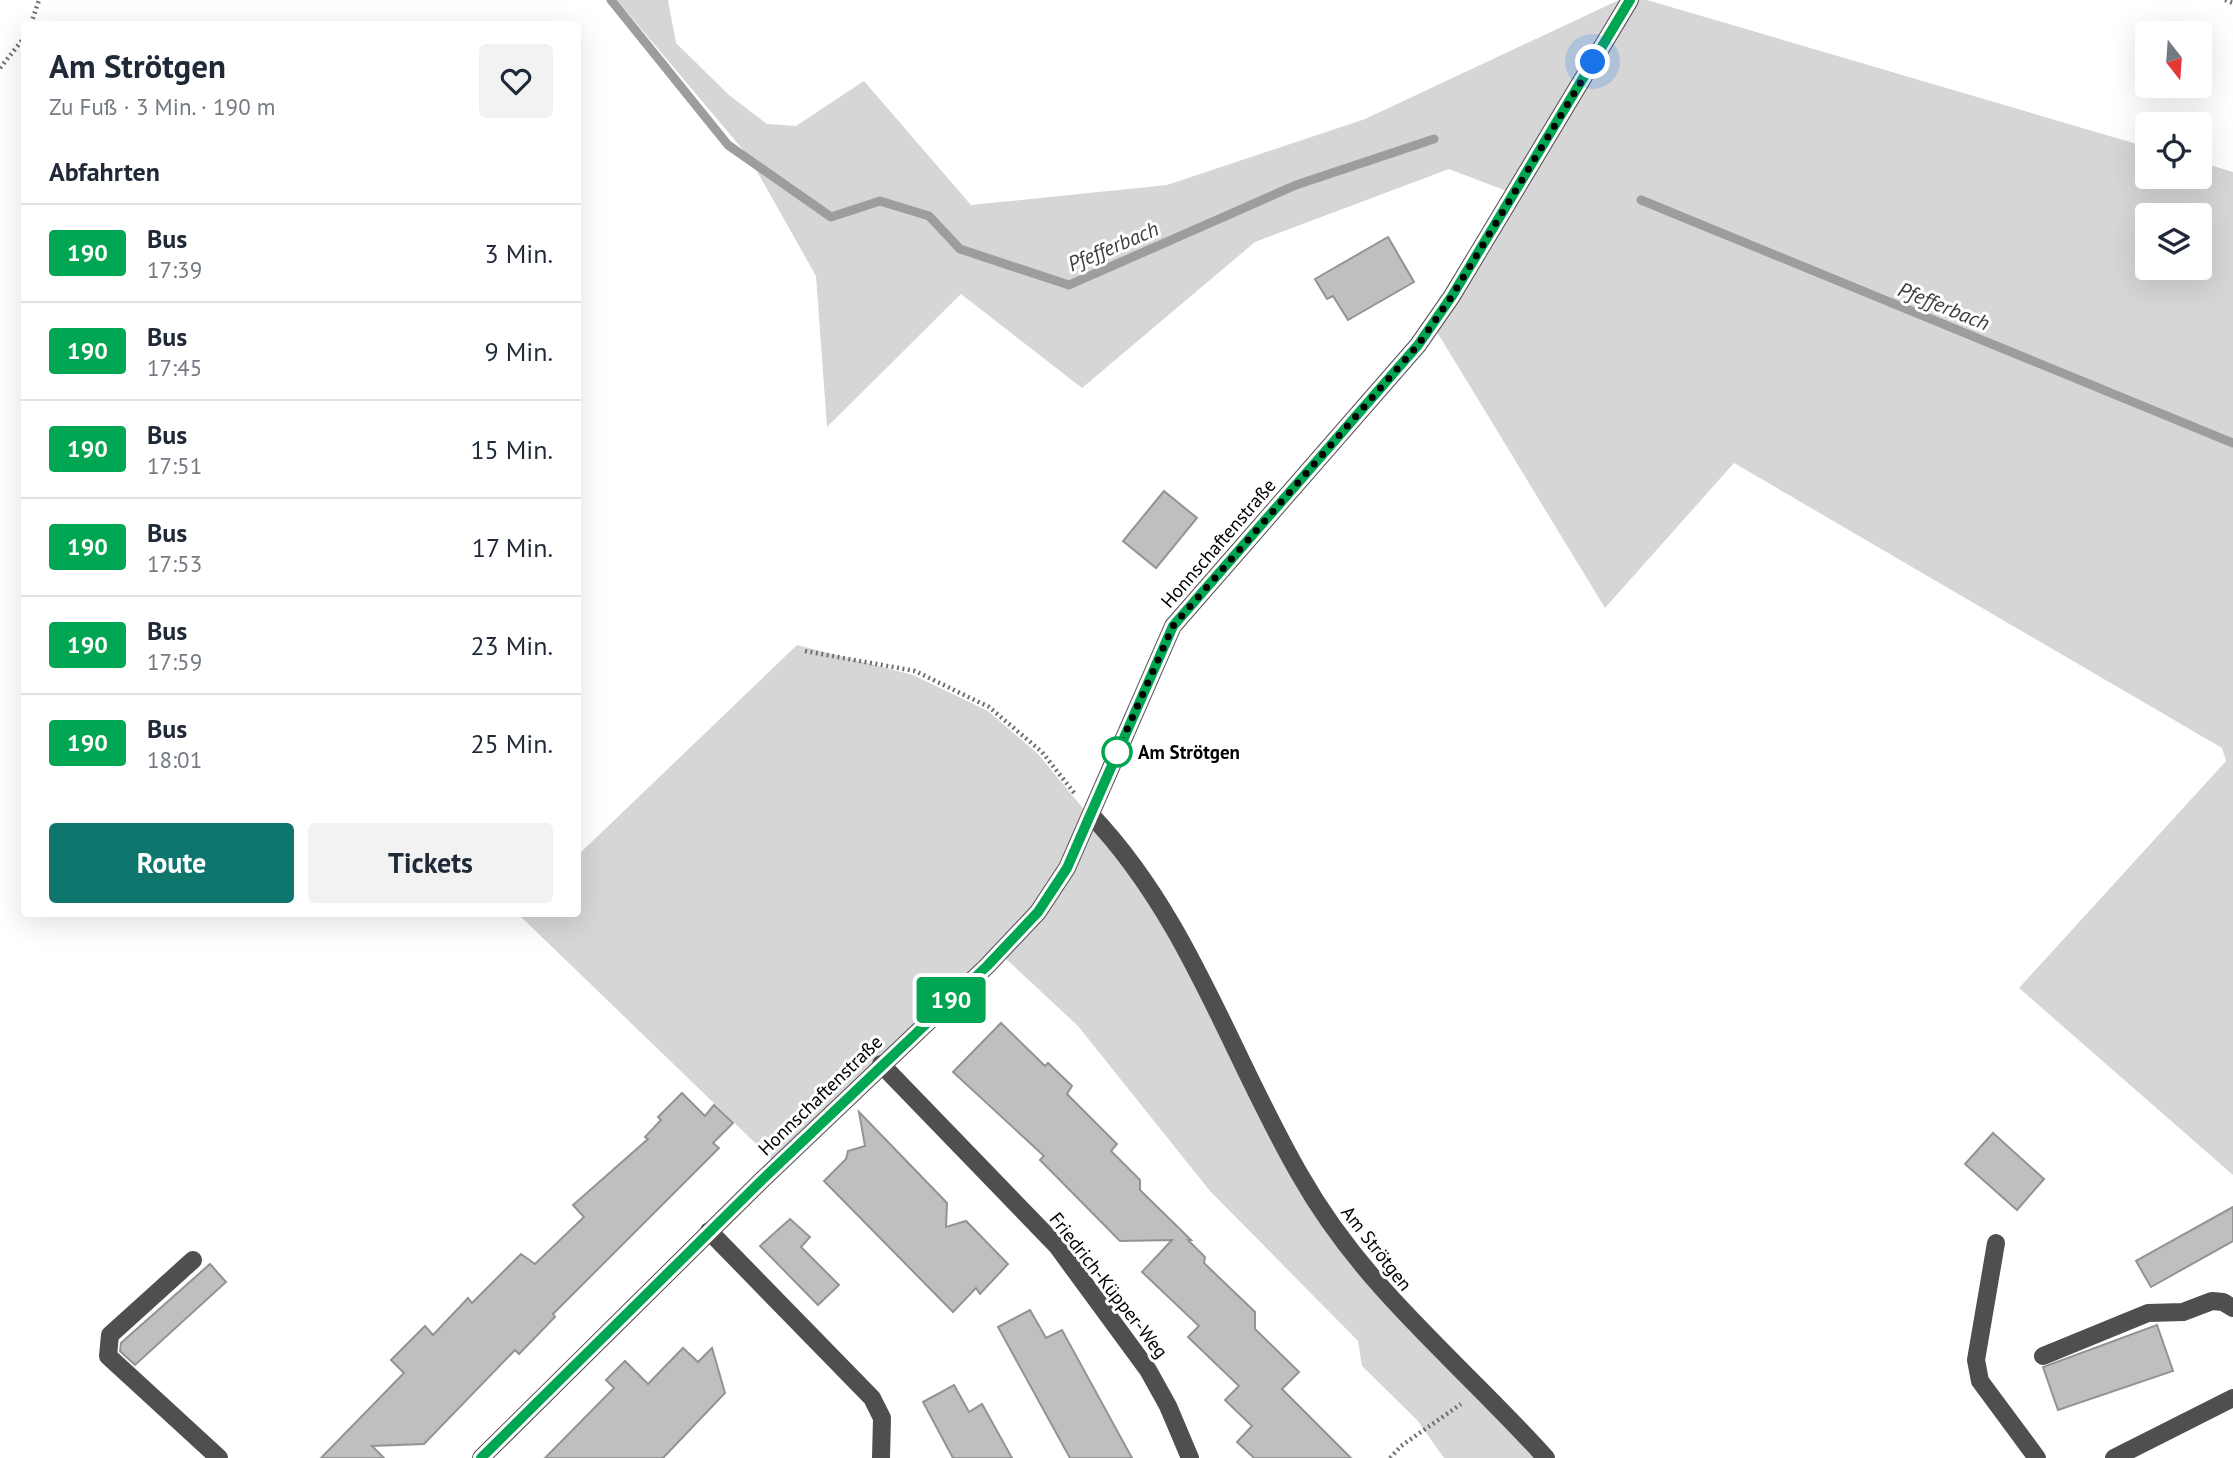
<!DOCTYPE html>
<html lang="de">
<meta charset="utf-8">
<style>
body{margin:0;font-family:"PT Sans",sans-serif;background:#f2f2f3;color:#1f2937;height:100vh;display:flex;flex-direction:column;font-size:26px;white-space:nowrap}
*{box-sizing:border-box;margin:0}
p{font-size:23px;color:#747a83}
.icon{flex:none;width:38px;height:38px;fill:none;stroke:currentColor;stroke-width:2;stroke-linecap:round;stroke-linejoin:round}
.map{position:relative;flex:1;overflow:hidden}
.drawer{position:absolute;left:21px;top:21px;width:560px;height:896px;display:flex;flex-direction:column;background:#fff;border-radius:7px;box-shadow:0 7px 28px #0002}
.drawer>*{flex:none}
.badge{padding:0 14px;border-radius:5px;font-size:24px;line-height:46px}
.needle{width:46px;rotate:163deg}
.controls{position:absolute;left:2135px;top:21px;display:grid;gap:14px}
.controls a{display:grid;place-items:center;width:77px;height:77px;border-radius:7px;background:#fff;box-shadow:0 7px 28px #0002;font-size:35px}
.you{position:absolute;width:35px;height:35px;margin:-18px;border:5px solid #fff;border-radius:50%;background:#1a73e8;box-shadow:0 0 0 10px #1a73e833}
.map>.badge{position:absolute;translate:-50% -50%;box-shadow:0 0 0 4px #fff}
h2{padding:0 28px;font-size:26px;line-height:63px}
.round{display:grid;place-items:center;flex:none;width:74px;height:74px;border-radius:7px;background:#f2f2f3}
.headline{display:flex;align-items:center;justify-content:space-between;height:119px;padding:0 28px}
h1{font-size:33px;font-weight:800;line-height:52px}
.action{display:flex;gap:14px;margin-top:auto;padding:14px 28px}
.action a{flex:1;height:80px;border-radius:7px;background:#0f766e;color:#fff;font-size:28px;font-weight:800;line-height:80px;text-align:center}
.action a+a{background:#f2f2f3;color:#1f2937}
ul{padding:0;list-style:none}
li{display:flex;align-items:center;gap:21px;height:98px;padding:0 28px;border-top:2px solid #e0e1e3}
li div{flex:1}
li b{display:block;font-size:26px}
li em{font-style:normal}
li .badge{min-width:77px;font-weight:700;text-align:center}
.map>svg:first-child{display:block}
.green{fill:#d6d6d6;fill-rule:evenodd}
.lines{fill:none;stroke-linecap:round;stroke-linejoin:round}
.stream{stroke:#9d9d9d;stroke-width:9}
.building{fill:#bfbfbf;stroke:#939393;stroke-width:2}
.path{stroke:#717171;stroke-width:4.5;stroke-dasharray:2 3.5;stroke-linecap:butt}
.minor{stroke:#4f4f4f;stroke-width:18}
.line-casing{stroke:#fff;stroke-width:16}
.line{stroke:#00a651;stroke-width:10}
.walk{stroke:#000;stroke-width:7;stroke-dasharray:0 12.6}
.stop-dot{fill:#fff;stroke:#00a651;stroke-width:3.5}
.labels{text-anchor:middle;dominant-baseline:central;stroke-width:6;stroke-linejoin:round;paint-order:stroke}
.street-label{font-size:19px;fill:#000;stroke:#fff}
.stop-label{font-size:19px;font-weight:bold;fill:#000;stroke:#fff;text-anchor:start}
.water-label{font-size:21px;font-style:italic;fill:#3e3e3e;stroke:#fff}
</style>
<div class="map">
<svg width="2233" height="1458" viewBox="0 0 2233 1458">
<rect width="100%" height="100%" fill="#fff"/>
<g class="green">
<path d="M 617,0 L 668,0 L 676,43 L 729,95 L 767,124 L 796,126 L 864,81 L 971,205 L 1167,185 L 1365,119 L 1619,0 L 1626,0 L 1512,193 L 1449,169 L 1255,242 L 1082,388 L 961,294 L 827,427 L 816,276 L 749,157 Z"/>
<path d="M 1631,0 L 1647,0 L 2147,147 L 2147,177 L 2200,177 L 2200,162 L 2233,172 L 2233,1175 L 2019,988 L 2226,761 L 2222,748 L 1734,463 L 1605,608 L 1434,327 ZM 2147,215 L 2200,215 L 2200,268 L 2147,268 Z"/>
<path d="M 797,645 L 913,675 L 988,711 L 1038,754 L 1087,813 L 1035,910 L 777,1164 L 518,914 L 578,914 L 578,855 Z"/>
<path d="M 1092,821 L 1178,938 L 1308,1202 L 1539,1458 L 1444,1458 L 1417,1420 L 1362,1366 L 1358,1341 L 1210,1191 L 1078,1026 L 1004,957 Z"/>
</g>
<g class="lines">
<g class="stream">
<path d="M 611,0 L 728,145 L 831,217 L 880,201 L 929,216 L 960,249 L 1069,285 L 1296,185 L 1434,139"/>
<path d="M 1641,200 L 2233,443"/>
</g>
</g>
<g class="building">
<path d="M 1388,237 L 1414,282 L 1348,320 L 1333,296 L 1327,299 L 1315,279 Z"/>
<path d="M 1164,491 L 1197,518 L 1156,568 L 1123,541 Z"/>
<path d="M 1001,1023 L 1045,1066 L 1048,1063 L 1072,1086 L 1067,1094 L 1117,1144 L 1111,1151 L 1140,1180 L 1140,1190 L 1191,1240 L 1188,1240 L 1205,1257 L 1204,1263 L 1255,1312 L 1255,1329 L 1299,1372 L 1282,1389 L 1351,1458 L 1254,1458 L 1237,1442 L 1252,1426 L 1225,1400 L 1239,1386 L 1188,1337 L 1199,1326 L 1142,1272 L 1172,1240 L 1120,1241 L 1040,1160 L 1044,1156 L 953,1072 Z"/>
<path d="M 682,1093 L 705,1116 L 714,1105 L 733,1123 L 713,1143 L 719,1148 L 553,1314 L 555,1317 L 519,1354 L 515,1350 L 424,1444 L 372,1446 L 384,1458 L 321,1458 L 404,1373 L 391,1360 L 425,1326 L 433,1335 L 468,1298 L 472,1303 L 521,1254 L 535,1264 L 584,1217 L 573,1205 L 648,1139 L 645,1137 L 661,1120 L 658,1117 Z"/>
<path d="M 859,1112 L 947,1203 L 946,1227 L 966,1221 L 1008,1264 L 980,1294 L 976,1288 L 953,1312 L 824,1181 L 846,1159 L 848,1151 L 865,1146 Z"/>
<path d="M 1993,1133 L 2044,1179 L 2017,1210 L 1965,1164 Z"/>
<path d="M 2233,1207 L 2233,1241 L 2151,1287 L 2136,1261 Z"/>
<path d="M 790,1219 L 810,1237 L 801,1247 L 839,1285 L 818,1305 L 760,1246 Z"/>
<path d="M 210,1264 L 226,1282 L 135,1365 L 120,1351 L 121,1343 Z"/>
<path d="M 1030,1310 L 1046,1338 L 1062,1330 L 1132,1458 L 1070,1458 L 998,1327 Z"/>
<path d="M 2157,1325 L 2173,1371 L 2058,1410 L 2043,1367 Z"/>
<path d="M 683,1348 L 698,1362 L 712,1348 L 725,1393 L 663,1458 L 545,1458 L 614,1388 L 606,1380 L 625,1361 L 648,1384 Z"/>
<path d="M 954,1385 L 969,1412 L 982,1404 L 1012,1458 L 953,1458 L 923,1402 Z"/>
</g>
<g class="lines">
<g class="path">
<path d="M 2225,0 L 2233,3"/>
<path d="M 31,24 L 39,0"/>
<path d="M 0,68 L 24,38"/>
<path d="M 805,651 L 915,671 L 989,707 L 1042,752 L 1075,794"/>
<path d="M 1390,1458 L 1401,1446 L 1461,1404"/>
</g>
<g class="minor">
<path d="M 1091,815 C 1189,918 1230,1054 1300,1175 C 1365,1290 1460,1362 1546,1458"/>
<path d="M 881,1064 L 1057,1246 L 1148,1370 L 1168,1406 L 1190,1458"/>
<path d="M 709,1231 L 872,1398 L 882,1418 L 881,1458"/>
<path d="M 1996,1243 L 1976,1360 L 1980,1381 L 2037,1458"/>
<path d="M 193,1260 L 110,1335 L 108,1356 L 219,1458"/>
<path d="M 2043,1356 L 2148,1313 L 2183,1312 L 2212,1301 L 2223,1302 L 2233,1308"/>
<path d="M 481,1458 L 763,1179 L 987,966 L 1038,912 L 1067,868 L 1173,626 L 1418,345 L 1452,296 L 1630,0"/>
<path d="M 2114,1458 L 2233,1398"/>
</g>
</g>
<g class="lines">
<g class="line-casing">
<path id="line" d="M 481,1458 L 763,1179 L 987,966 L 1038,912 L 1067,868 L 1173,626 L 1418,345 L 1452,296 L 1630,0"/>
</g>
<use href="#line" class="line"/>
<path class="walk" d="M 1117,752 L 1173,626 L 1418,345 L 1452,296 L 1593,62"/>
</g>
<circle class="stop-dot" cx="1117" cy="752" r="14"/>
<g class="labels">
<g class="street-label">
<text transform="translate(1218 543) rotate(-49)">Honnschaftenstraße</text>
<text transform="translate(820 1095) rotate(-44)">Honnschaftenstraße</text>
<text transform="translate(1377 1248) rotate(52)">Am Strötgen</text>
<text transform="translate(1109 1285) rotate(52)">Friedrich-Küpper-Weg</text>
</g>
<g class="stop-label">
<text x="1138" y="752">Am Strötgen</text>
</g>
<g class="water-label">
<text transform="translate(1113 246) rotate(-23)">Pfefferbach</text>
<text transform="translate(1944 306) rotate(22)">Pfefferbach</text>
</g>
</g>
</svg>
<div class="controls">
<a><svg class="needle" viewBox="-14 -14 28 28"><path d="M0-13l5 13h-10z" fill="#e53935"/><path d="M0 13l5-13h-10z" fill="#747a83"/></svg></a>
<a><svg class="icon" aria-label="locate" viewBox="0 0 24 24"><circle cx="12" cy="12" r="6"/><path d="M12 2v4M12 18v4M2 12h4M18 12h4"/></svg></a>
<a><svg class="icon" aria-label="layers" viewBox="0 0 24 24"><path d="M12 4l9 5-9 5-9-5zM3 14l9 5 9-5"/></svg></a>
</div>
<div class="you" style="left:1593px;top:62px"></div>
<b class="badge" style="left:951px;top:1000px;background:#00a651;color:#fff">190</b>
<section class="drawer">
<div class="headline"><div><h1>Am Strötgen</h1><p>Zu Fuß · 3 Min. · 190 m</p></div><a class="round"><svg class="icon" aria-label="heart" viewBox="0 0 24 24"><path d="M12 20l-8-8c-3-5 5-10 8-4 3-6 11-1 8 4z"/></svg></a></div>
<h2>Abfahrten</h2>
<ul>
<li><span class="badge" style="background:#00a651;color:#fff">190</span><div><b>Bus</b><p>17:39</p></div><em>3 Min.</em></li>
<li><span class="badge" style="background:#00a651;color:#fff">190</span><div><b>Bus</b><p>17:45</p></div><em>9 Min.</em></li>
<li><span class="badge" style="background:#00a651;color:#fff">190</span><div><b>Bus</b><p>17:51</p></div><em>15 Min.</em></li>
<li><span class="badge" style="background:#00a651;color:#fff">190</span><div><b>Bus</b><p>17:53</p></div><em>17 Min.</em></li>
<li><span class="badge" style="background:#00a651;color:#fff">190</span><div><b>Bus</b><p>17:59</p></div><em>23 Min.</em></li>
<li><span class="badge" style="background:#00a651;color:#fff">190</span><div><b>Bus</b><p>18:01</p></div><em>25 Min.</em></li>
</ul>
<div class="action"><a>Route</a><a>Tickets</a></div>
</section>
</div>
